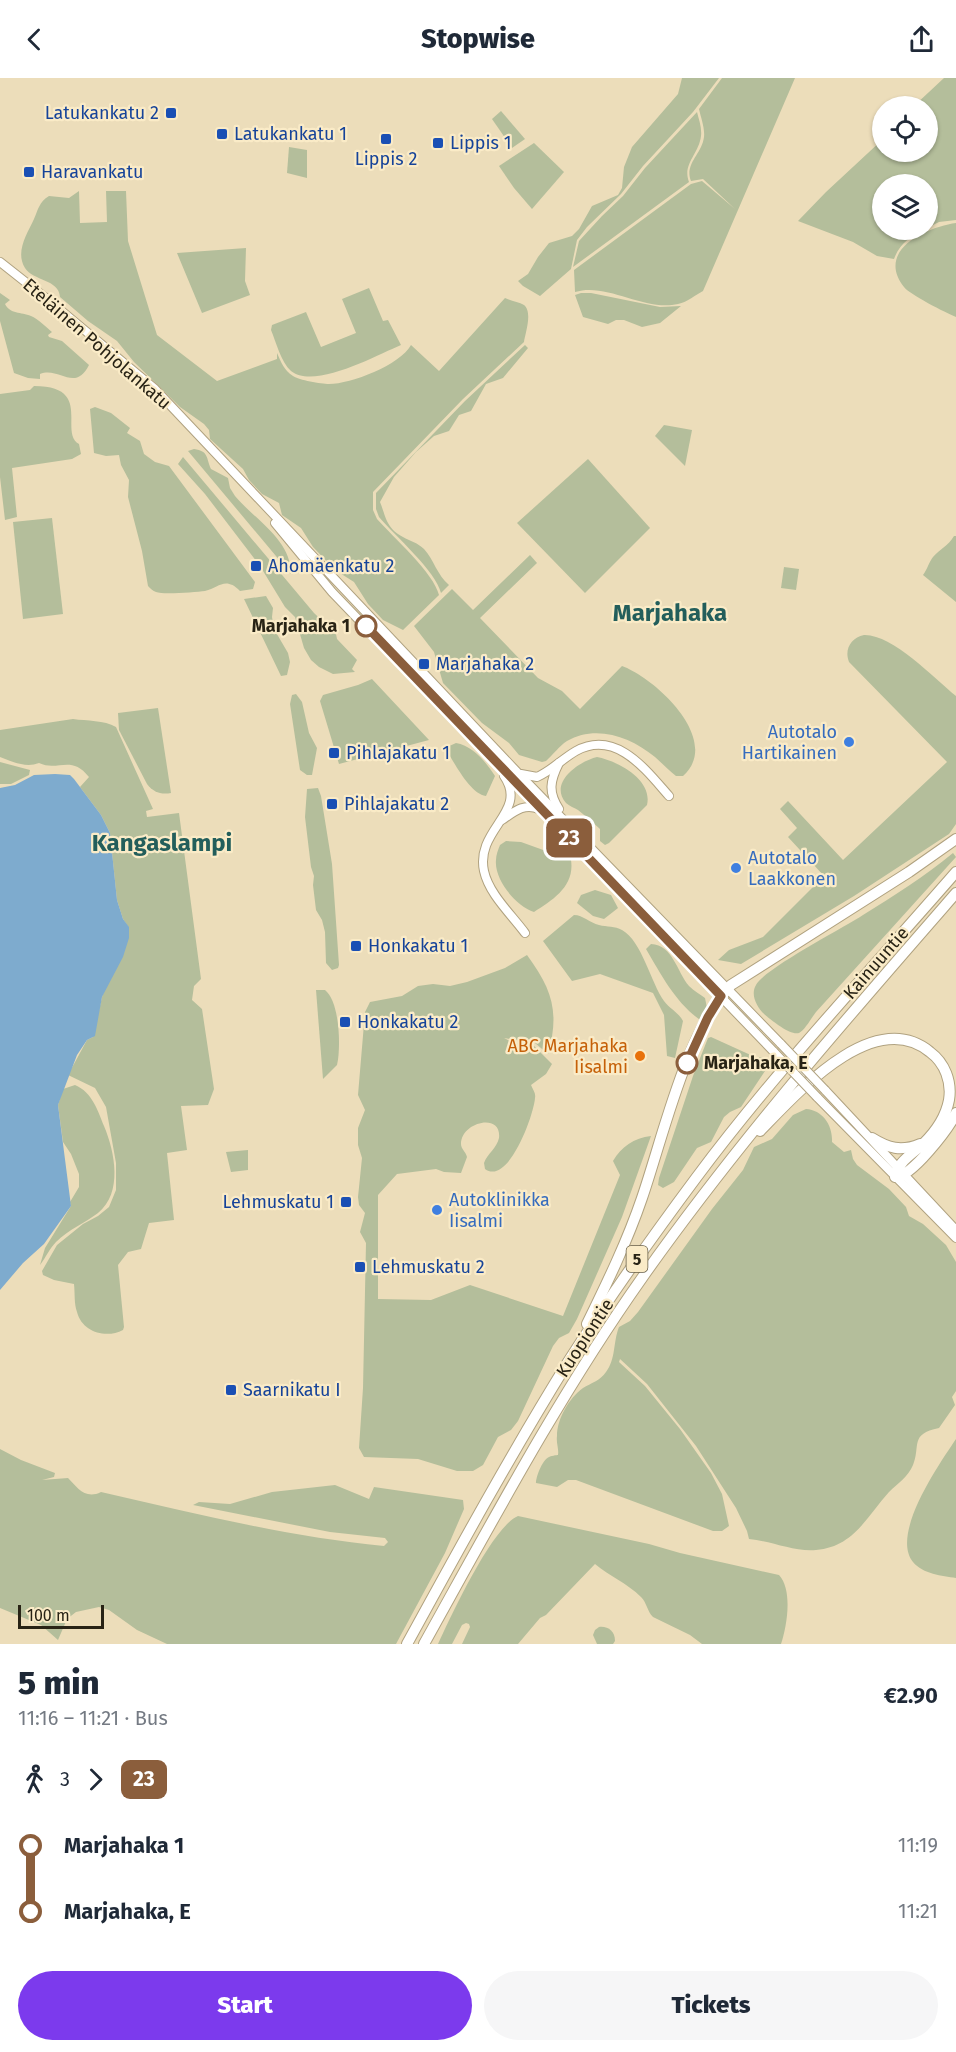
<!DOCTYPE html>
<meta charset="utf-8">
<style>
body{margin:0;font-family:"Fira Sans",sans-serif;background:#f6f6f7;color:#1f2937;height:100vh;display:flex;flex-direction:column;font-size:22px;white-space:nowrap}
*{box-sizing:border-box;margin:0}
p{font-size:20px;color:#747a83}
.icon{flex:none;width:33px;height:33px;fill:none;stroke:currentColor;stroke-width:2;stroke-linecap:round;stroke-linejoin:round}
.map{position:relative;height:1566px;overflow:hidden}
.side{display:flex;flex-direction:column;background:#fff;flex:1}
.side>*{flex:none}
.badge{padding:0 12px;border-radius:9px;font-size:21px;line-height:39px}
.tools{position:absolute;left:872px;top:18px;display:grid;gap:12px}
.tools a{display:grid;place-items:center;width:66px;height:66px;border-radius:50%;background:#fff;box-shadow:0 2px 4px #0004;font-size:30px}
.scale{position:absolute;left:18px;bottom:15px;width:86px;box-sizing:border-box;padding-left:6px;border:3px solid #282315;border-top:0;font-size:16px;line-height:21px;white-space:nowrap;color:#282315;-webkit-text-stroke:4px #faebc7;paint-order:stroke}
.map>.badge{position:absolute;translate:-50% -50%;box-shadow:0 0 0 3px #fff}
.legs{display:flex;align-items:center;gap:9px;height:66px;padding:0 18px;font-size:20px}
.legs p{margin-inline-start:auto}
.headline{display:flex;align-items:center;justify-content:space-between;height:102px;padding:0 18px}
h1{font-size:33px;font-weight:800;line-height:45px}
.button{display:flex;gap:12px;margin-top:auto;padding:12px 18px}
.button a{flex:1;height:69px;border-radius:36px;background:#7c3aed;color:#fff;font-size:24px;font-weight:800;line-height:69px;text-align:center}
.button a+a{background:#f6f6f7;color:#1f2937}
ul{padding:0 18px;list-style:none}
li{display:flex;align-items:center;gap:21px;height:66px;font-size:22px}
li i{display:grid;place-items:center;width:9px;height:100%;margin:0 8px;background:currentColor}
li i::after{content:'';width:15px;height:15px;margin:-8px;border:4px solid;border-radius:50%;background:#fff}
li p{margin-inline-start:auto}
li:first-child i{background:linear-gradient(#0000 50%,currentColor 0)}
li:last-child i{background:linear-gradient(currentColor 50%,#0000 0)}
header{display:flex;justify-content:space-between;align-items:center;height:78px;padding:0 18px;background:#fff;font-size:27px;font-weight:800}
.map>svg:first-child{display:block}
.green{fill:#b4be9b}
.water{fill:#7eabce}
.lines{fill:none;stroke-linecap:round;stroke-linejoin:round}
.secondary-casing{stroke:#b0a280;stroke-width:10}
.highway-casing{stroke:#b0a280;stroke-width:12}
.secondary{stroke:#fff;stroke-width:8}
.highway{stroke:#fff;stroke-width:10}
.secondary-bridge-casing{stroke:#b0a280;stroke-width:10;stroke-linecap:butt}
.secondary-bridge{stroke:#fff;stroke-width:8}
.line-1-casing{stroke:#fff;stroke-width:14}
.line-1{stroke:#8b5e3c;stroke-width:9}
.transit-dot{fill:#1a4fb4;stroke:#faebc7;stroke-width:2}
.stop-1-dot{fill:#fff;stroke:#8b5e3c;stroke-width:3}
.shop-dot{fill:#3f7fe0;stroke:#faebc7;stroke-width:2}
.food-dot{fill:#e8710a;stroke:#faebc7;stroke-width:2}
.labels{text-anchor:middle;dominant-baseline:central;stroke-width:4.5;stroke-linejoin:round;paint-order:stroke}
.shield{fill:#faebc7;stroke:#675f4a;stroke-width:1.5}
.shield-label{font-size:16px;font-weight:bold;fill:#282315}
.transit-label{font-size:18px;fill:#164399;stroke:#faebc7;text-anchor:start}
.street-label{font-size:18px;fill:#282315;stroke:#faebc7}
.stop-label{font-size:18px;font-weight:bold;fill:#282315;stroke:#faebc7;text-anchor:end}
.shop-label{font-size:18px;fill:#366cbe;stroke:#faebc7;text-anchor:start}
.food-label{font-size:18px;fill:#c56008;stroke:#faebc7;text-anchor:end}
.district-label{font-size:24px;font-weight:bold;fill:#235e5b;stroke:#faebc7}
</style>
<header><svg class="icon" aria-label="back" viewBox="0 0 24 24"><path d="M15 5l-7 7 7 7"/></svg>Stopwise<svg class="icon" aria-label="share" viewBox="0 0 24 24"><path d="M12 15V3M7 8l5-5 5 5M5 13v7h14v-7"/></svg></header>
<div class="map">
<svg width="956" height="1566" viewBox="0 0 956 1566">
<rect width="100%" height="100%" fill="#ecddba"/>
<g class="green">
<path d="M 682,0 L 719,0 L 693,34 L 643,88 L 621,116 L 587,149 L 577,162 L 571,191 L 540,218 L 523,208 L 518,203 L 528,196 L 538,179 L 549,165 L 572,158 L 579,151 L 592,128 L 618,117 L 622,110 L 624,89 L 632,69 L 678,16 Z"/>
<path d="M 722,0 L 795,0 L 703,213 C 695,217 688,224 678,226 C 645,234 607,204 575,214 L 574,192 L 691,106 L 702,103 L 735,131 L 703,101 L 691,103 C 684,86 702,76 704,59 C 705,50 701,40 699,31 Z"/>
<path d="M 944,0 L 956,0 L 956,142 L 939,144 L 927,150 L 927,106 L 882,106 L 882,152 L 924,152 C 910,158 899,167 894,181 L 877,178 L 853,164 L 798,143 L 826,114 L 882,62 L 882,74 L 927,74 L 927,28 L 914,28 Z"/>
<path d="M 501,33 L 525,61 L 512,70 L 492,41 Z"/>
<path d="M 697,34 C 699,42 702,50 701,58 C 699,76 682,86 689,104 L 573,189 L 579,163 L 602,138 L 623,118 L 645,90 Z"/>
<path d="M 534,65 L 564,94 L 532,131 L 514,110 L 499,88 Z"/>
<path d="M 289,69 L 307,72 L 307,100 L 287,95 Z"/>
<path d="M 79,113 L 80,145 L 107,144 L 106,113 L 126,113 L 128,163 L 157,257 L 217,303 L 277,281 L 277,275 C 281,284 284,292 293,298 C 299,302 321,306 329,306 C 351,306 400,287 411,267 L 439,293 L 505,220 C 511,223 519,224 524,227 C 533,234 525,256 524,264 L 463,321 L 373,414 L 373,432 L 377,441 C 393,459 434,495 439,517 L 403,552 L 383,542 L 368,526 L 354,504 L 335,492 L 313,469 L 301,450 L 282,437 L 279,425 L 262,416 L 249,402 L 243,391 L 210,361 L 209,352 L 204,346 L 180,329 L 134,284 L 117,263 L 88,243 L 60,219 C 59,201 33,203 25,190 C 15,174 27,156 34,141 C 38,132 39,124 49,118 L 69,120 Z"/>
<path d="M 956,145 L 956,239 C 946,235 909,216 904,209 C 875,172 927,149 956,145 Z"/>
<path d="M 246,170 L 245,203 L 250,217 L 202,235 L 177,175 Z"/>
<path d="M 369,210 L 383,243 L 388,242 L 401,267 C 377,277 314,312 291,293 C 281,284 276,264 271,252 L 272,247 L 306,234 L 321,269 L 356,255 L 342,221 Z"/>
<path d="M 0,215 L 10,222 L 5,226 C 10,236 21,234 31,238 C 38,241 46,249 52,254 L 48,257 L 49,259 L 62,263 L 89,287 C 75,315 59,288 40,296 L 40,301 L 28,300 L 14,295 L 0,243 Z"/>
<path d="M 581,215 L 591,215 L 660,229 L 681,228 L 660,245 L 642,249 L 624,242 L 616,242 L 608,246 L 583,239 L 575,217 Z"/>
<path d="M 525,267 L 528,270 L 503,300 L 486,306 L 471,333 L 459,337 L 449,353 L 434,358 L 416,374 L 394,399 L 380,424 C 386,439 386,450 403,459 C 410,463 418,465 424,471 C 434,482 437,497 449,507 L 441,515 C 436,493 395,458 379,439 L 376,431 L 376,415 L 465,323 Z"/>
<path d="M 34,308 C 94,308 58,354 79,366 L 81,376 L 72,381 L 12,390 L 17,439 L 5,442 L 0,399 L 0,316 L 30,312 Z"/>
<path d="M 95,329 L 111,335 L 130,350 L 127,355 L 140,363 L 144,376 L 155,384 L 169,388 L 255,504 L 253,511 L 240,513 C 225,498 219,510 205,513 C 196,514 163,517 156,514 C 153,513 150,510 148,508 L 142,473 L 128,419 L 129,402 L 121,387 L 119,377 L 106,378 L 94,375 L 90,331 Z"/>
<path d="M 664,347 L 692,352 L 685,388 L 655,358 Z"/>
<path d="M 194,371 C 209,373 206,380 211,391 L 228,400 L 230,410 L 235,418 C 255,442 291,461 291,496 L 188,373 Z"/>
<path d="M 183,379 L 314,535 L 336,556 L 337,561 L 357,582 L 352,591 L 355,594 L 333,596 L 319,589 L 311,582 L 304,570 L 295,539 L 285,529 L 260,488 L 205,416 L 178,386 Z"/>
<path d="M 588,381 L 650,450 L 585,515 L 517,445 Z"/>
<path d="M 52,440 L 63,536 L 23,541 L 13,444 Z"/>
<path d="M 954,458 L 956,458 L 956,524 L 923,497 C 927,492 929,484 933,479 C 940,471 948,468 954,458 Z"/>
<path d="M 530,477 L 537,485 L 480,540 L 538,600 L 562,613 L 580,631 L 622,588 C 655,600 723,662 683,698 L 676,698 C 668,692 662,685 655,679 C 631,659 596,646 567,663 C 559,668 553,677 546,683 L 542,684 L 519,677 L 509,665 L 482,645 L 443,605 L 434,574 L 414,548 L 452,511 L 473,532 Z"/>
<path d="M 784,489 L 799,491 L 796,512 L 781,510 Z"/>
<path d="M 266,518 L 273,530 L 272,539 L 274,551 L 288,575 L 290,584 L 287,597 L 281,598 L 244,521 Z"/>
<path d="M 864,557 C 892,556 934,600 956,618 L 956,746 L 949,756 L 854,818 L 741,886 L 718,882 L 729,872 L 763,859 L 824,798 L 788,759 L 797,750 L 780,731 L 788,723 L 843,782 L 947,684 L 849,584 C 844,571 851,560 864,557 Z"/>
<path d="M 372,601 L 429,662 L 339,686 L 320,623 L 323,617 L 358,607 Z"/>
<path d="M 296,616 L 302,624 L 309,655 L 317,670 L 312,697 L 307,697 L 300,692 L 290,626 L 292,617 Z"/>
<path d="M 158,630 L 171,715 C 161,717 153,714 147,706 L 119,652 L 118,635 Z"/>
<path d="M 73,641 C 87,643 104,642 116,649 L 153,731 L 146,733 L 147,739 L 179,735 L 201,901 L 194,908 L 192,922 L 202,931 L 214,1011 L 208,1027 L 181,1028 L 187,1072 L 167,1075 L 174,1142 L 149,1145 L 141,1171 L 128,1174 L 118,1187 L 124,1249 L 123,1252 C 106,1261 82,1254 77,1234 C 74,1226 75,1215 74,1206 L 54,1202 L 43,1197 L 42,1193 L 57,1167 L 83,1146 L 98,1138 L 109,1129 L 116,1112 L 116,1085 L 106,1029 L 95,1010 L 68,997 L 87,962 L 93,959 L 102,919 L 129,850 L 123,841 L 117,822 L 110,755 L 101,737 L 80,709 L 89,699 C 71,676 58,694 39,685 C 26,690 13,684 0,679 L 0,652 Z"/>
<path d="M 456,665 C 473,668 486,684 495,698 L 486,718 C 470,716 454,684 445,670 Z"/>
<path d="M 597,679 C 618,683 653,702 647,727 L 609,765 L 605,767 L 600,763 L 600,751 C 593,745 586,738 578,732 C 575,730 569,728 566,725 C 548,704 580,683 597,679 Z"/>
<path d="M 0,684 L 30,692 L 29,697 L 11,706 L 0,706 Z"/>
<path d="M 318,710 L 321,718 L 332,786 L 339,887 L 338,890 L 332,892 L 326,885 L 325,854 L 322,842 L 316,832 L 313,807 L 314,798 L 311,789 L 305,739 L 307,711 Z"/>
<path d="M 506,763 L 521,764 L 571,782 C 575,808 553,822 534,834 C 516,828 494,802 496,782 C 496,777 498,772 500,767 Z"/>
<path d="M 953,775 L 956,779 L 816,934 C 812,939 805,952 799,955 C 790,958 770,941 764,936 C 757,929 750,917 756,907 C 764,891 843,850 863,837 C 894,818 925,798 953,775 Z"/>
<path d="M 595,812 L 611,817 L 618,830 L 604,841 L 593,838 L 577,825 L 581,817 Z"/>
<path d="M 574,837 C 583,837 590,845 599,847 C 607,849 615,848 622,852 C 642,863 651,905 664,923 C 670,931 678,934 683,943 L 675,980 L 667,978 L 664,937 L 653,915 L 600,896 L 572,903 L 543,863 Z"/>
<path d="M 651,866 C 673,867 677,894 689,908 C 694,913 700,916 705,920 L 707,930 L 703,944 C 676,926 662,898 646,871 Z"/>
<path d="M 527,877 C 552,911 560,934 548,976 L 535,965 L 504,960 L 512,964 L 534,968 L 552,986 L 546,996 L 531,1007 C 533,1012 536,1015 535,1020 C 534,1037 508,1108 485,1091 L 484,1085 C 487,1076 497,1070 499,1060 C 502,1034 461,1044 461,1066 C 461,1071 466,1074 467,1079 L 461,1095 L 444,1094 L 436,1091 L 397,1096 L 378,1117 L 378,1221 L 431,1222 L 470,1207 L 563,1238 L 620,1097 L 613,1083 C 621,1069 634,1060 651,1058 L 622,1139 L 577,1241 L 569,1255 L 559,1260 L 553,1268 L 518,1343 L 511,1352 L 498,1359 L 483,1387 L 473,1393 L 457,1393 L 418,1381 L 364,1379 L 359,1370 L 363,1310 L 366,1165 L 360,1154 L 365,1135 L 359,1127 L 358,1119 L 362,1080 L 358,1067 L 358,1050 L 365,1032 L 358,1017 L 365,934 L 370,924 L 402,918 L 418,908 L 433,906 L 450,908 L 467,904 L 505,890 Z"/>
<path d="M 316,912 L 325,912 C 340,924 341,970 337,987 L 323,1001 Z"/>
<path d="M 711,959 L 755,979 L 764,979 L 769,987 L 741,1029 L 730,1034 L 724,1039 L 711,1064 L 697,1070 L 674,1104 L 663,1110 L 658,1107 L 659,1100 L 693,998 L 708,960 Z"/>
<path d="M 75,1007 C 92,1014 98,1033 104,1048 C 115,1074 123,1115 98,1135 C 85,1145 69,1151 56,1164 C 50,1170 46,1179 40,1187 L 45,1170 L 71,1128 L 70,1124 L 79,1109 L 79,1096 L 71,1076 L 63,1064 L 58,1027 L 63,1011 Z"/>
<path d="M 806,1031 C 823,1032 833,1048 832,1064 L 844,1074 L 851,1072 L 853,1081 L 857,1087 L 889,1111 L 906,1129 L 909,1138 L 923,1146 L 946,1167 L 956,1184 L 956,1313 L 952,1319 L 955,1327 L 939,1350 C 909,1356 921,1368 913,1387 C 908,1399 898,1405 889,1414 C 867,1438 854,1469 816,1472 C 794,1474 771,1463 749,1461 L 747,1453 L 736,1430 L 696,1368 L 647,1306 L 620,1281 L 619,1284 L 645,1308 L 680,1351 L 711,1395 L 722,1416 L 729,1448 L 722,1453 L 713,1453 L 576,1402 L 568,1402 L 557,1409 L 536,1405 C 536,1399 542,1382 549,1379 C 550,1378 557,1377 558,1377 C 559,1371 556,1365 557,1358 C 557,1341 569,1320 583,1310 C 591,1305 600,1303 606,1294 C 616,1281 613,1264 619,1249 L 630,1243 L 638,1234 L 712,1131 L 743,1092 L 754,1069 L 772,1061 L 793,1037 Z"/>
<path d="M 248,1072 L 248,1092 L 231,1094 L 226,1074 Z"/>
<path d="M 956,1361 L 956,1500 C 942,1498 923,1496 913,1484 C 890,1456 940,1385 956,1361 Z"/>
<path d="M 0,1371 L 21,1382 L 55,1395 L 54,1399 L 42,1402 L 68,1400 C 77,1409 85,1422 101,1414 C 194,1435 288,1459 384,1468 L 388,1464 L 385,1460 L 330,1454 L 193,1427 L 199,1424 L 230,1426 L 272,1414 L 335,1407 L 369,1421 L 374,1409 L 463,1422 L 464,1431 L 445,1475 L 396,1566 L 167,1566 L 137,1552 L 109,1532 L 99,1529 L 76,1534 L 67,1541 L 58,1562 L 41,1547 L 0,1530 Z"/>
<path d="M 518,1438 L 649,1466 L 680,1475 L 779,1497 C 793,1512 787,1548 781,1566 L 702,1566 L 690,1557 L 653,1539 C 647,1533 647,1525 641,1519 C 627,1505 609,1498 595,1486 L 546,1537 L 540,1540 L 518,1566 L 462,1566 L 470,1549 L 469,1546 L 466,1545 L 462,1547 L 452,1566 L 438,1566 C 451,1538 492,1449 518,1438 Z"/>
<path d="M 599,1549 C 608,1548 615,1553 615,1563 L 613,1566 L 597,1566 L 593,1557 L 595,1552 Z"/>
</g>
<path class="water" d="M 55,696 L 70,697 L 74,701 L 101,737 L 110,755 L 117,822 L 123,841 L 129,849 L 129,860 L 123,879 L 102,919 L 95,958 L 87,962 L 77,977 L 58,1027 L 71,1128 L 44,1166 L 23,1185 L 0,1212 L 0,710 L 15,707 L 34,697 Z"/>
<g class="lines">
<g class="secondary-casing">
<g id="secondary">
<path d="M 0,184 L 52,225 L 154,310 L 518,695 L 781,966"/>
<path d="M 275,445 L 332,514 L 774,974"/>
<path d="M 559,685 C 550,703 548,714 559,731"/>
<path d="M 521,696 L 537,699 C 551,693 562,681 576,673 C 616,651 646,692 669,718"/>
<path d="M 504,698 C 529,734 475,751 484,793 C 489,816 511,836 525,855"/>
<path d="M 502,742 C 515,733 524,725 539,731"/>
<path d="M 825,1012 L 956,1152"/>
<path d="M 817,1019 L 956,1160"/>
</g>
</g>
<g class="highway-casing">
<g id="highway">
<path d="M 760,1053 C 797,1015 874,928 930,974 C 945,985 952,1004 949,1022 C 946,1038 935,1054 924,1065 C 914,1075 897,1084 895,1099 C 911,1100 949,1050 956,1035"/>
<path d="M 872,1060 C 888,1070 901,1074 920,1066"/>
<path d="M 587,1246 C 607,1205 627,1164 642,1120 C 664,1056 685,957 731,907 L 909,794 L 956,761"/>
<path d="M 407,1566 C 459,1471 511,1376 568,1284 C 608,1221 652,1159 696,1100 C 775,994 869,894 956,794"/>
<path d="M 424,1566 C 493,1442 560,1316 642,1200 C 738,1064 847,940 956,815"/>
</g>
</g>
<use href="#secondary" class="secondary"/>
<use href="#highway" class="highway"/>
<g class="secondary-bridge-casing">
<g id="secondary-bridge">
<path d="M 781,966 L 825,1012"/>
<path d="M 774,974 L 817,1019"/>
</g>
</g>
<use href="#secondary-bridge" class="secondary-bridge"/>
</g>
<g class="lines">
<g class="line-1-casing">
<path id="line-1" d="M 366,548 L 721,918 L 708,939 L 687,985"/>
</g>
<use href="#line-1" class="line-1"/>
</g>
<g class="transit-dot">
<rect x="165" y="29" width="12" height="12" rx="3"/>
<rect x="216" y="50" width="12" height="12" rx="3"/>
<rect x="380" y="55" width="12" height="12" rx="3"/>
<rect x="432" y="59" width="12" height="12" rx="3"/>
<rect x="23" y="88" width="12" height="12" rx="3"/>
<rect x="250" y="482" width="12" height="12" rx="3"/>
<rect x="418" y="580" width="12" height="12" rx="3"/>
<rect x="328" y="669" width="12" height="12" rx="3"/>
<rect x="326" y="720" width="12" height="12" rx="3"/>
<rect x="350" y="862" width="12" height="12" rx="3"/>
<rect x="339" y="938" width="12" height="12" rx="3"/>
<rect x="340" y="1118" width="12" height="12" rx="3"/>
<rect x="354" y="1183" width="12" height="12" rx="3"/>
<rect x="225" y="1306" width="12" height="12" rx="3"/>
</g>
<g class="stop-1-dot">
<circle cx="366" cy="548" r="10"/>
<circle cx="687" cy="985" r="10"/>
</g>
<g class="shop-dot">
<circle cx="849" cy="664" r="6"/>
<circle cx="736" cy="790" r="6"/>
<circle cx="437" cy="1132" r="6"/>
</g>
<circle class="food-dot" cx="640" cy="978" r="6"/>
<g class="labels">
<rect class="shield" x="626.5" y="1168" width="21" height="26" rx="4.5"/>
<g class="shield-label">
<text x="637" y="1181">5</text>
</g>
<g class="transit-label">
<text x="159" y="35" text-anchor="end">Latukankatu 2</text>
<text x="234" y="56">Latukankatu 1</text>
<text x="450" y="65">Lippis 1</text>
<text x="386" y="81" text-anchor="middle">Lippis 2</text>
<text x="41" y="94">Haravankatu</text>
<text x="268" y="488">Ahomäenkatu 2</text>
<text x="436" y="586">Marjahaka 2</text>
<text x="346" y="675">Pihlajakatu 1</text>
<text x="344" y="726">Pihlajakatu 2</text>
<text x="368" y="868">Honkakatu 1</text>
<text x="357" y="944">Honkakatu 2</text>
<text x="334" y="1124" text-anchor="end">Lehmuskatu 1</text>
<text x="372" y="1189">Lehmuskatu 2</text>
<text x="243" y="1312">Saarnikatu I</text>
</g>
<g class="street-label">
<text transform="translate(97 266) rotate(41)">Eteläinen Pohjolankatu</text>
<text transform="translate(876 885) rotate(-49)">Kainuuntie</text>
<text transform="translate(585 1260) rotate(-57)">Kuopiontie</text>
</g>
<g class="stop-label">
<text x="350" y="548">Marjahaka 1</text>
<text x="704" y="985" text-anchor="start">Marjahaka, E</text>
</g>
<g class="shop-label">
<text x="837" y="654" text-anchor="end">Autotalo<tspan x="837" dy="21">Hartikainen</tspan></text>
<text x="748" y="780">Autotalo<tspan x="748" dy="21">Laakkonen</tspan></text>
<text x="449" y="1122">Autoklinikka<tspan x="449" dy="21">Iisalmi</tspan></text>
</g>
<g class="food-label">
<text x="628" y="968">ABC Marjahaka<tspan x="628" dy="21">Iisalmi</tspan></text>
</g>
<g class="district-label">
<text x="670" y="535">Marjahaka</text>
<text x="162" y="765">Kangaslampi</text>
</g>
</g>
</svg>
<div class="tools">
<a><svg class="icon" aria-label="locate" viewBox="0 0 24 24"><circle cx="12" cy="12" r="6"/><path d="M12 2v4M12 18v4M2 12h4M18 12h4"/></svg></a>
<a><svg class="icon" aria-label="layers" viewBox="0 0 24 24"><path d="M12 4l9 5-9 5-9-5zM3 14l9 5 9-5"/></svg></a>
</div>
<div class="scale">100 m</div>
<b class="badge" style="left:569px;top:760px;background:#8b5e3c;color:#fff">23</b>
</div>
<section class="side">
<div class="headline"><div><h1>5 min</h1><p>11:16 – 11:21 · Bus</p></div><b>€2.90</b></div>
<div class="legs"><svg class="icon" aria-label="walk" viewBox="0 0 24 24"><circle cx="13" cy="4" r="2"/><path d="M13 8l-2 6 4 7M11 14l-3 7M7 12l3-4h3l4 4"/></svg>3<svg class="icon" aria-label="forward" viewBox="0 0 24 24"><path d="M9 5l7 7-7 7"/></svg><b class="badge" style="background:#8b5e3c;color:#fff">23</b></div>
<ul>
<li><i style="color:#8b5e3c"></i><b>Marjahaka 1</b><p>11:19</p></li>
<li><i style="color:#8b5e3c"></i><b>Marjahaka, E</b><p>11:21</p></li>
</ul>
<div class="button"><a>Start</a><a>Tickets</a></div>
</section>
